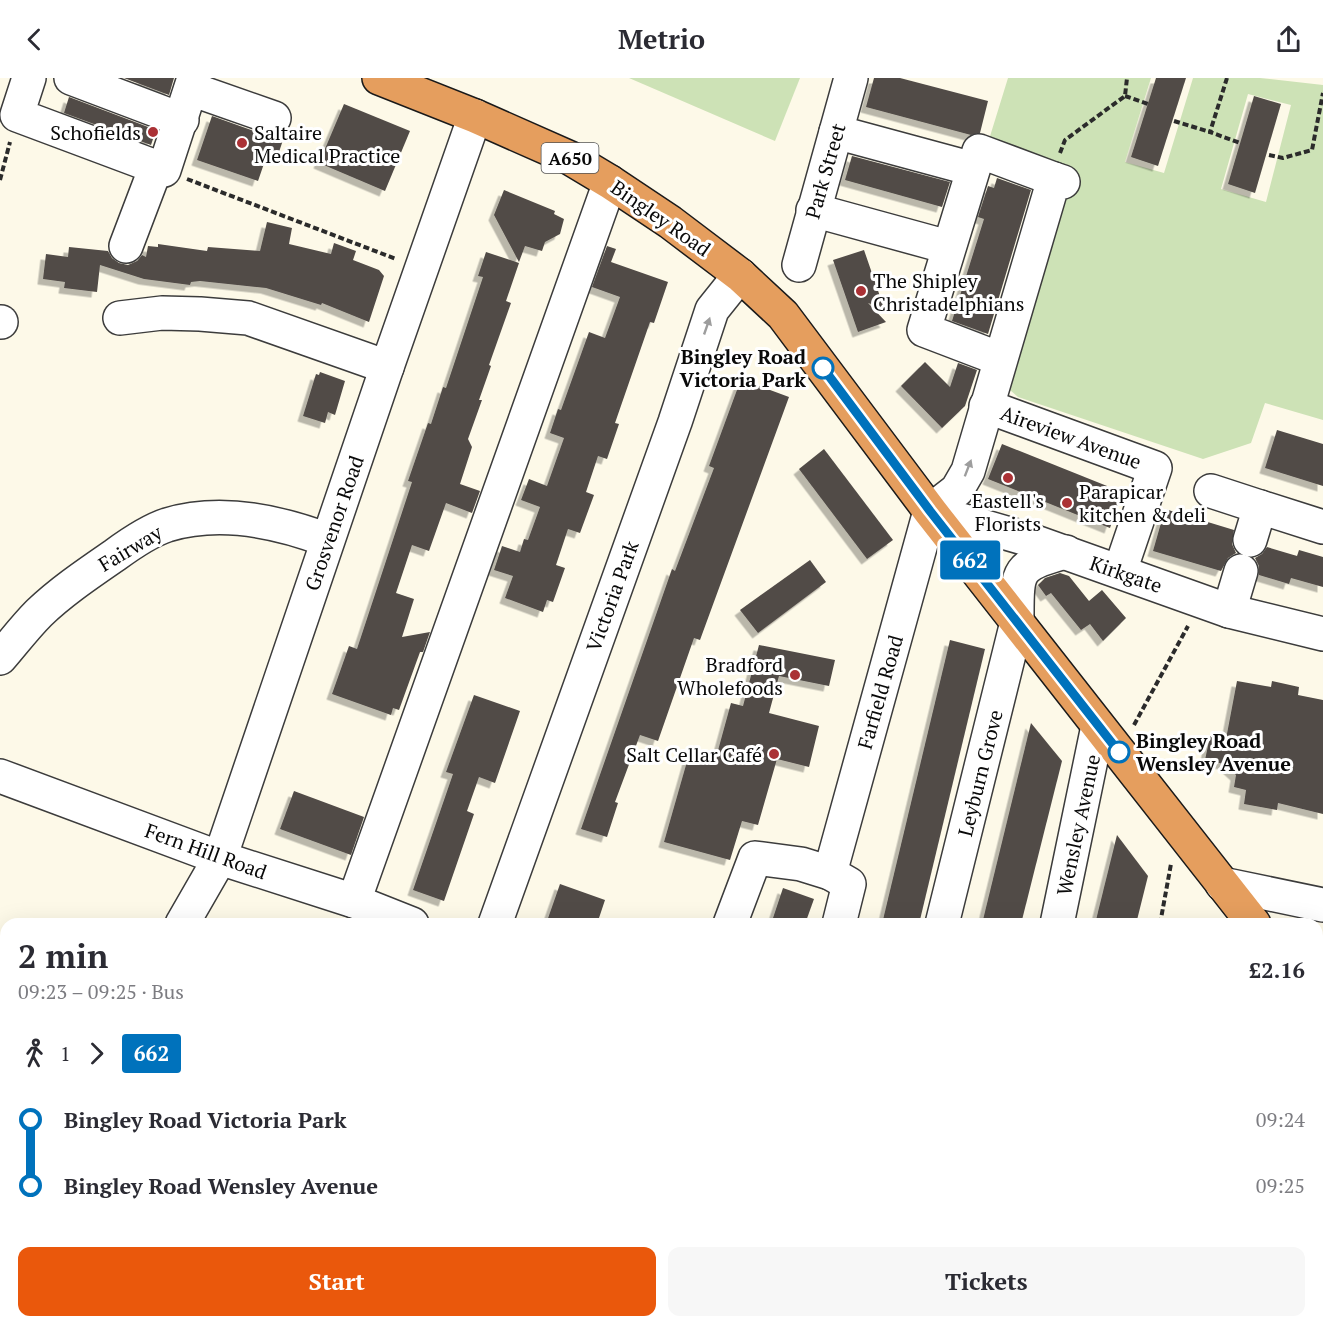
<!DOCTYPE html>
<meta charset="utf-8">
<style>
body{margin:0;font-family:"PT Serif",serif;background:#f7f7f7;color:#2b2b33;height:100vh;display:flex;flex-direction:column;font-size:22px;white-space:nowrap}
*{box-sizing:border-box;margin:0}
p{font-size:20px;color:#7c7c81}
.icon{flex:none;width:33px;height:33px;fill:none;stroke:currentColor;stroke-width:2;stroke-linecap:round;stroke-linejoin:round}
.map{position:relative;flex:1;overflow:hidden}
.drawer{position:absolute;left:0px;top:840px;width:1323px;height:410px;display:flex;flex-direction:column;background:#fff;border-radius:18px 18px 0 0;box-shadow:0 6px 24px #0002}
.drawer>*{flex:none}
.badge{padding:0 12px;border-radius:4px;font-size:21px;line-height:39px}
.map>.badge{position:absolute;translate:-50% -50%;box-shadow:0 0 0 3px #fff}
.legs{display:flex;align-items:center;gap:9px;height:66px;padding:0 18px;font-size:20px}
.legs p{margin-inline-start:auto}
.summary{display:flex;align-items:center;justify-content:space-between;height:102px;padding:0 18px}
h1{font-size:33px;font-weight:800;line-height:45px}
.cta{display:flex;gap:12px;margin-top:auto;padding:12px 18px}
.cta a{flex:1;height:69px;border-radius:12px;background:#ea580c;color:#fff;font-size:24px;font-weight:800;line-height:69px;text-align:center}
.cta a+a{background:#f7f7f7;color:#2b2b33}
ul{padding:0 18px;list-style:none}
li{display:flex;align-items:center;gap:21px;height:66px;font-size:22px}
li i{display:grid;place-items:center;width:9px;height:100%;margin:0 8px;background:currentColor}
li i::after{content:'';width:15px;height:15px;margin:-8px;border:4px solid;border-radius:50%;background:#fff}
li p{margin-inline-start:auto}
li:first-child i{background:linear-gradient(#0000 50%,currentColor 0)}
li:last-child i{background:linear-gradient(currentColor 50%,#0000 0)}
header{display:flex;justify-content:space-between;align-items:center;height:78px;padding:0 18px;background:#fff;font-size:27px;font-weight:800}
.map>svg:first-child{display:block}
.green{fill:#cde2b6;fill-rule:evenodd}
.building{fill:#514b47;filter:url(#shadow)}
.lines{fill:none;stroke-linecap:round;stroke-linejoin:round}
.minor-casing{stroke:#3c3c3c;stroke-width:36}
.highway-casing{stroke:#1a1a1a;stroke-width:36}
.path{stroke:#2b2b2b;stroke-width:4;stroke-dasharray:6 3;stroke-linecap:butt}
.minor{stroke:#fff;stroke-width:33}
.highway{stroke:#e59e5e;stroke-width:33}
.oneway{fill:#9d9d9d}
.line-1-casing{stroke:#fff;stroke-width:14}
.line-1{stroke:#0072bc;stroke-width:9}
.poi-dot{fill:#aa3135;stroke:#fff;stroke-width:2}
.stop-1-dot{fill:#fff;stroke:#0072bc;stroke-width:3}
.labels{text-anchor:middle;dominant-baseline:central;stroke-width:6;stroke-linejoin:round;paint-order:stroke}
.shield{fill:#fff;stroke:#535353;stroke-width:1.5}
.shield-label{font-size:18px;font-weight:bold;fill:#090909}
.poi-label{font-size:20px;fill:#090909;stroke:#fff;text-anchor:end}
.street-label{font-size:20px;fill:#090909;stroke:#fff}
.stop-label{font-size:20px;font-weight:bold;fill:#090909;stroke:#fff;text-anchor:end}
</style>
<header><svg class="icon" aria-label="back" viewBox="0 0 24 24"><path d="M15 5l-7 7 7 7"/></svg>Metrio<svg class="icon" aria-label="share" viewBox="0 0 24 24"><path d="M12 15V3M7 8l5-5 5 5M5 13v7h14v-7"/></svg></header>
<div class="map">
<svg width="1323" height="1249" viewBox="0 0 1323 1249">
<defs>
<filter id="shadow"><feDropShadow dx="-5.5" dy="5.5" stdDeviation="0" flood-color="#0004"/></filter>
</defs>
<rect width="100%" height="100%" fill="#fdf9e8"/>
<g class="green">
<path d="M 629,0 L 800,0 L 775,63 Z"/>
<path d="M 1008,0 L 1151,0 L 1125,84 L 1164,95 L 1193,0 L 1260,0 L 1323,7 L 1323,342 L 1265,325 L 1251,365 L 1203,381 L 1018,319 L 1002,305 L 1064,99 L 987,68 ZM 1248,16 L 1291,27 L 1266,124 L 1221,111 Z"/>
</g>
<g class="building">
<path d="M 124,0 L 174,0 L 169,17 Z"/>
<path d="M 874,0 L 900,0 L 988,23 L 980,55 L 971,57 L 866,29 Z"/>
<path d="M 1156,0 L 1186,0 L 1158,88 L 1131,79 Z"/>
<path d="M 1254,18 L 1281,26 L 1255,115 L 1228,106 Z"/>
<path d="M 69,19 L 156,52 L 151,67 L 64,35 Z"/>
<path d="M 344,26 L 410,53 L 385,113 L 319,85 Z"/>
<path d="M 212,38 L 268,58 L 277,58 L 285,56 L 278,77 L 268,74 L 258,103 L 197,82 Z"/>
<path d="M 852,78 L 950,104 L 942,129 L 845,102 Z"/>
<path d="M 997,100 L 1031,112 L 988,256 L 952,243 L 984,141 L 978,139 L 988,108 L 994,110 Z"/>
<path d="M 504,112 L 555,133 L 554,136 L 564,141 L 560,156 L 545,164 L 542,173 L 525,168 L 519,184 L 494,137 Z"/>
<path d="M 267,144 L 292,150 L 289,166 L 331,176 L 334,165 L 356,173 L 353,182 L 379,192 L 384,198 L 369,244 L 322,225 L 321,227 L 266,210 L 200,203 L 191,204 L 190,207 L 144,201 L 100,187 L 97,214 L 64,210 L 65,204 L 43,201 L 46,176 L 68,179 L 69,169 L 108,173 L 112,180 L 119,185 L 128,187 L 137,183 L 142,177 L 146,179 L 148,168 L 158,169 L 158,166 L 207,173 L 208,169 L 260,173 Z"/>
<path d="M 607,168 L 616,171 L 611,184 L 668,204 L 654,245 L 650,244 L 615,345 L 619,346 L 607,381 L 598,378 L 586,414 L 594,417 L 580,455 L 568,451 L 556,487 L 565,490 L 553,524 L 547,522 L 543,534 L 505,520 L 513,498 L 494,492 L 502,468 L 520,474 L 524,461 L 528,462 L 540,429 L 521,422 L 529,401 L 547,408 L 564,360 L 550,355 L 558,331 L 561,332 L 589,254 L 605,260 L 620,219 L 592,209 Z"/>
<path d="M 864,172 L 884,230 L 868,225 L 886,244 L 858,254 L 833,182 Z"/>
<path d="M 486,174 L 519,185 L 506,223 L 511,225 L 489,287 L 491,288 L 479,322 L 482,322 L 468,361 L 472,369 L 460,406 L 480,413 L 472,435 L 446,425 L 429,473 L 412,467 L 396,515 L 414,521 L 402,559 L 430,554 L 423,574 L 420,574 L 399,632 L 393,630 L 391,637 L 332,616 L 349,568 L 357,571 L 412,404 L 408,403 L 428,345 L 431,346 L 443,309 L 446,310 L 483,199 L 478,198 Z"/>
<path d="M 925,284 L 950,309 L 958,285 L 977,292 L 965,328 L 942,350 L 901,308 Z"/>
<path d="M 320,294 L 345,303 L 335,337 L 328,334 L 325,345 L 303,338 L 316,296 L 319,297 Z"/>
<path d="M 741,301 L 789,319 L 700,562 L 694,560 L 658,663 L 640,657 L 615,724 L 618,725 L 607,759 L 581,751 L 672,491 L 675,493 L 714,390 L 709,388 Z"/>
<path d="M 1277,352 L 1323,366 L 1323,408 L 1265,390 Z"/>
<path d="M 1002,366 L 1122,414 L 1110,450 L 988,401 Z"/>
<path d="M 824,371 L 893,462 L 867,481 L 799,391 Z"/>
<path d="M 1165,431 L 1234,452 L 1232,466 L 1236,475 L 1228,480 L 1221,493 L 1153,473 Z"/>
<path d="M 1267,469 L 1297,478 L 1299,472 L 1323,479 L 1323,509 L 1291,500 L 1289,506 L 1259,497 L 1259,488 L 1255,480 L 1262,476 Z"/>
<path d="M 810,482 L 826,504 L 758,555 L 740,532 Z"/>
<path d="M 1060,495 L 1069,498 L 1089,523 L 1102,512 L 1126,540 L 1103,563 L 1090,546 L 1081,552 L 1051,515 L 1046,518 L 1038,507 L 1045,500 Z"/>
<path d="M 950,562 L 985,571 L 919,846 L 882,846 Z"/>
<path d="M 759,567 L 835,582 L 829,608 L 779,598 L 769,635 L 819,648 L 809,689 L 777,681 L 758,747 L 742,743 L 730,782 L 664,764 L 688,680 L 714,687 L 731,625 L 743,628 Z"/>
<path d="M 1237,603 L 1271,609 L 1272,603 L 1299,609 L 1298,617 L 1323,622 L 1323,736 L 1278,725 L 1277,732 L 1244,726 L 1246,712 L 1234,709 L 1236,697 L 1224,686 L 1205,682 L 1210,658 L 1226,661 Z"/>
<path d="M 474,617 L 520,633 L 495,705 L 479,699 L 467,733 L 474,736 L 444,823 L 413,812 L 453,696 L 446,694 Z"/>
<path d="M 1031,645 L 1062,683 L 1021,846 L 982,846 Z"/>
<path d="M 294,713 L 364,739 L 351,777 L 280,751 Z"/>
<path d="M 1117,757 L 1148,798 L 1136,846 L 1095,846 Z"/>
<path d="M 560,806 L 605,822 L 597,846 L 546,846 Z"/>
<path d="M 783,810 L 814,821 L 805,846 L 771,846 Z"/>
</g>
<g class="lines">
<g class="minor-casing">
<g id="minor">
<path d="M 29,0 L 17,37 L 164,92 L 194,0"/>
<path d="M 71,0 L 182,42"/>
<path d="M 191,11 L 274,40"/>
<path d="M 836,54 L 958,87"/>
<path d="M 813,132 L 937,166"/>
<path d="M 126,168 L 156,89"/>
<path d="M 799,187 L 851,0"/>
<path d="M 120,240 L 162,235 L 200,236 L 248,240 L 387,289"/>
<path d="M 0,244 L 1,244"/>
<path d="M 1000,281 L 924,252 L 979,73 L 1054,101"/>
<path d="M 986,328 L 1155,390 L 1120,493"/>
<path d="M 1211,413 L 1260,429 L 1250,462"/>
<path d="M 1260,429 L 1323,449"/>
<path d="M 930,433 L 1027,461 L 1229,533 L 1323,556"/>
<path d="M 930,433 L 957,412 L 968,393 L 1054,101 L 1063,104"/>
<path d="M 1229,533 L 1241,493"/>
<path d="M 0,580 C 13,565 25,549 39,535 C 62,513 89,495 115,477 C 130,466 149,453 167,447 C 220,431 277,443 327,462"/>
<path d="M 0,698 L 220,780 L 354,823 L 412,846"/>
<path d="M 1222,806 L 1323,827"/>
<path d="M 354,823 L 610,104"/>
<path d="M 182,846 L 220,780 L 387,289 L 475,38"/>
<path d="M 495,846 L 675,344 L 712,232 L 740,197"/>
<path d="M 730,846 L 755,780 L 801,786 L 830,795"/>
<path d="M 839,846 L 849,806 L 830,795 L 930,433"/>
<path d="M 942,846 L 1017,544 C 1017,493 1015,487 1066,474"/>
<path d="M 1057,846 L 1098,648"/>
<path d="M 0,1077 L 6,1071"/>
<path d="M 1317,1090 L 1323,1086"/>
<path d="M 0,1216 L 6,1225"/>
<path d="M 23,1244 L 30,1249"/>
<path d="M 588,1249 L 589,1244"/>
<path d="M 1103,1249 L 1110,1244"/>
<path d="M 1313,1249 L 1323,1241"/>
</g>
</g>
<g class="highway-casing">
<g id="highway">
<path d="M 379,0 L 475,38 L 570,80 L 610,104 L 670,144 L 740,197 L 783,237 L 930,433 L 1254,846"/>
<path d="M 1317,926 L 1323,934"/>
</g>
</g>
<g class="path">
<path d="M 1227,0 L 1210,54 L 1240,65"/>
<path d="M 1125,18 L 1148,26"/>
<path d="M 1174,43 L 1210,54"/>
<path d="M 1060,75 L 1065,62 L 1125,18 L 1127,0"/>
<path d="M 1269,77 L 1283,80 L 1312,72 L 1323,15"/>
<path d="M 187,101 L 396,181"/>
<path d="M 0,102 L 10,64"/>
<path d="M 1134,647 L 1188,548"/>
<path d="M 1160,846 L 1171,786"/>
<path d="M 696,1249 L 699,1244"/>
</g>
<use href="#minor" class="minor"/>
<use href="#highway" class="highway"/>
</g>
<defs><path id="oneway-solid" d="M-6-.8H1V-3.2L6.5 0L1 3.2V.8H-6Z" transform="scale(1.5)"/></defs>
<g class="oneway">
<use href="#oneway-solid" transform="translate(707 248) rotate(-71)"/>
<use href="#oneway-solid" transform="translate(968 390) rotate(-69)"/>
</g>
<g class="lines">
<g class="line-1-casing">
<path id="line-1" d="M 823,290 L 930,433 L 1119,674"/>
</g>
<use href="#line-1" class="line-1"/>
</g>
<g class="poi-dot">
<circle cx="153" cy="54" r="6"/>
<circle cx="242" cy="65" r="6"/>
<circle cx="861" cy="213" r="6"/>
<circle cx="1008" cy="400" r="6"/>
<circle cx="1067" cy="425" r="6"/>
<circle cx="795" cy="597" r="6"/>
<circle cx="774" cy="676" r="6"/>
</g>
<g class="stop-1-dot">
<circle cx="823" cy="290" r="10"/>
<circle cx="1119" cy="674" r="10"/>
</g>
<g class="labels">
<rect class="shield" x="541.5" y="65" width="57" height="30" rx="4.5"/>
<g class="shield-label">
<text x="570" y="80">A650</text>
</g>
<g class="poi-label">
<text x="141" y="54">Schofields</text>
<text x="254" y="54" text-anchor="start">Saltaire<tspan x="254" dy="23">Medical Practice</tspan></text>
<text x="873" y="202" text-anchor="start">The Shipley<tspan x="873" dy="23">Christadelphians</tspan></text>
<text x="1079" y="413" text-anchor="start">Parapicar<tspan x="1079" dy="23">kitchen &amp; deli</tspan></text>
<text x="1008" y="422" text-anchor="middle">Eastell's<tspan x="1008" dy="23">Florists</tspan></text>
<text x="783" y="586">Bradford<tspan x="783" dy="23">Wholefoods</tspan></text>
<text x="762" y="676">Salt Cellar Café</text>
</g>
<g class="street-label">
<text transform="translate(825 93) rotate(-74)">Park Street</text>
<text transform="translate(661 140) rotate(35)">Bingley Road</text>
<text transform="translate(1071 359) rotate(20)">Aireview Avenue</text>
<text transform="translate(334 445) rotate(-71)">Grosvenor Road</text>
<text transform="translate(130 470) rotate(-31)">Fairway</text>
<text transform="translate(1126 496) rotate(19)">Kirkgate</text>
<text transform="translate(612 518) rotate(-70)">Victoria Park</text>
<text transform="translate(880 614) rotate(-74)">Farfield Road</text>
<text transform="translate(980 695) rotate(-76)">Leyburn Grove</text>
<text transform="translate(1078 747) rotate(-78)">Wensley Avenue</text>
<text transform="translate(206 773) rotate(20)">Fern Hill Road</text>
</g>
<g class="stop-label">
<text x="806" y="278">Bingley Road<tspan x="806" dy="23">Victoria Park</tspan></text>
<text x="1136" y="662" text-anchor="start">Bingley Road<tspan x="1136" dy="23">Wensley Avenue</tspan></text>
</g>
</g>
</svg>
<b class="badge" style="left:970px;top:482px;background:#0072bc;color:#fff">662</b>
<section class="drawer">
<div class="summary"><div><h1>2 min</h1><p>09:23 – 09:25 · Bus</p></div><b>£2.16</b></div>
<div class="legs"><svg class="icon" aria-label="walk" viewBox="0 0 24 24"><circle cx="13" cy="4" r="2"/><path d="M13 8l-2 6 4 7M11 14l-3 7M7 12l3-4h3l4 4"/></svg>1<svg class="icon" aria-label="forward" viewBox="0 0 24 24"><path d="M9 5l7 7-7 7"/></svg><b class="badge" style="background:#0072bc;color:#fff">662</b></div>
<ul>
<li><i style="color:#0072bc"></i><b>Bingley Road Victoria Park</b><p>09:24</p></li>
<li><i style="color:#0072bc"></i><b>Bingley Road Wensley Avenue</b><p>09:25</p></li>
</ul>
<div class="cta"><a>Start</a><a>Tickets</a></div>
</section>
</div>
